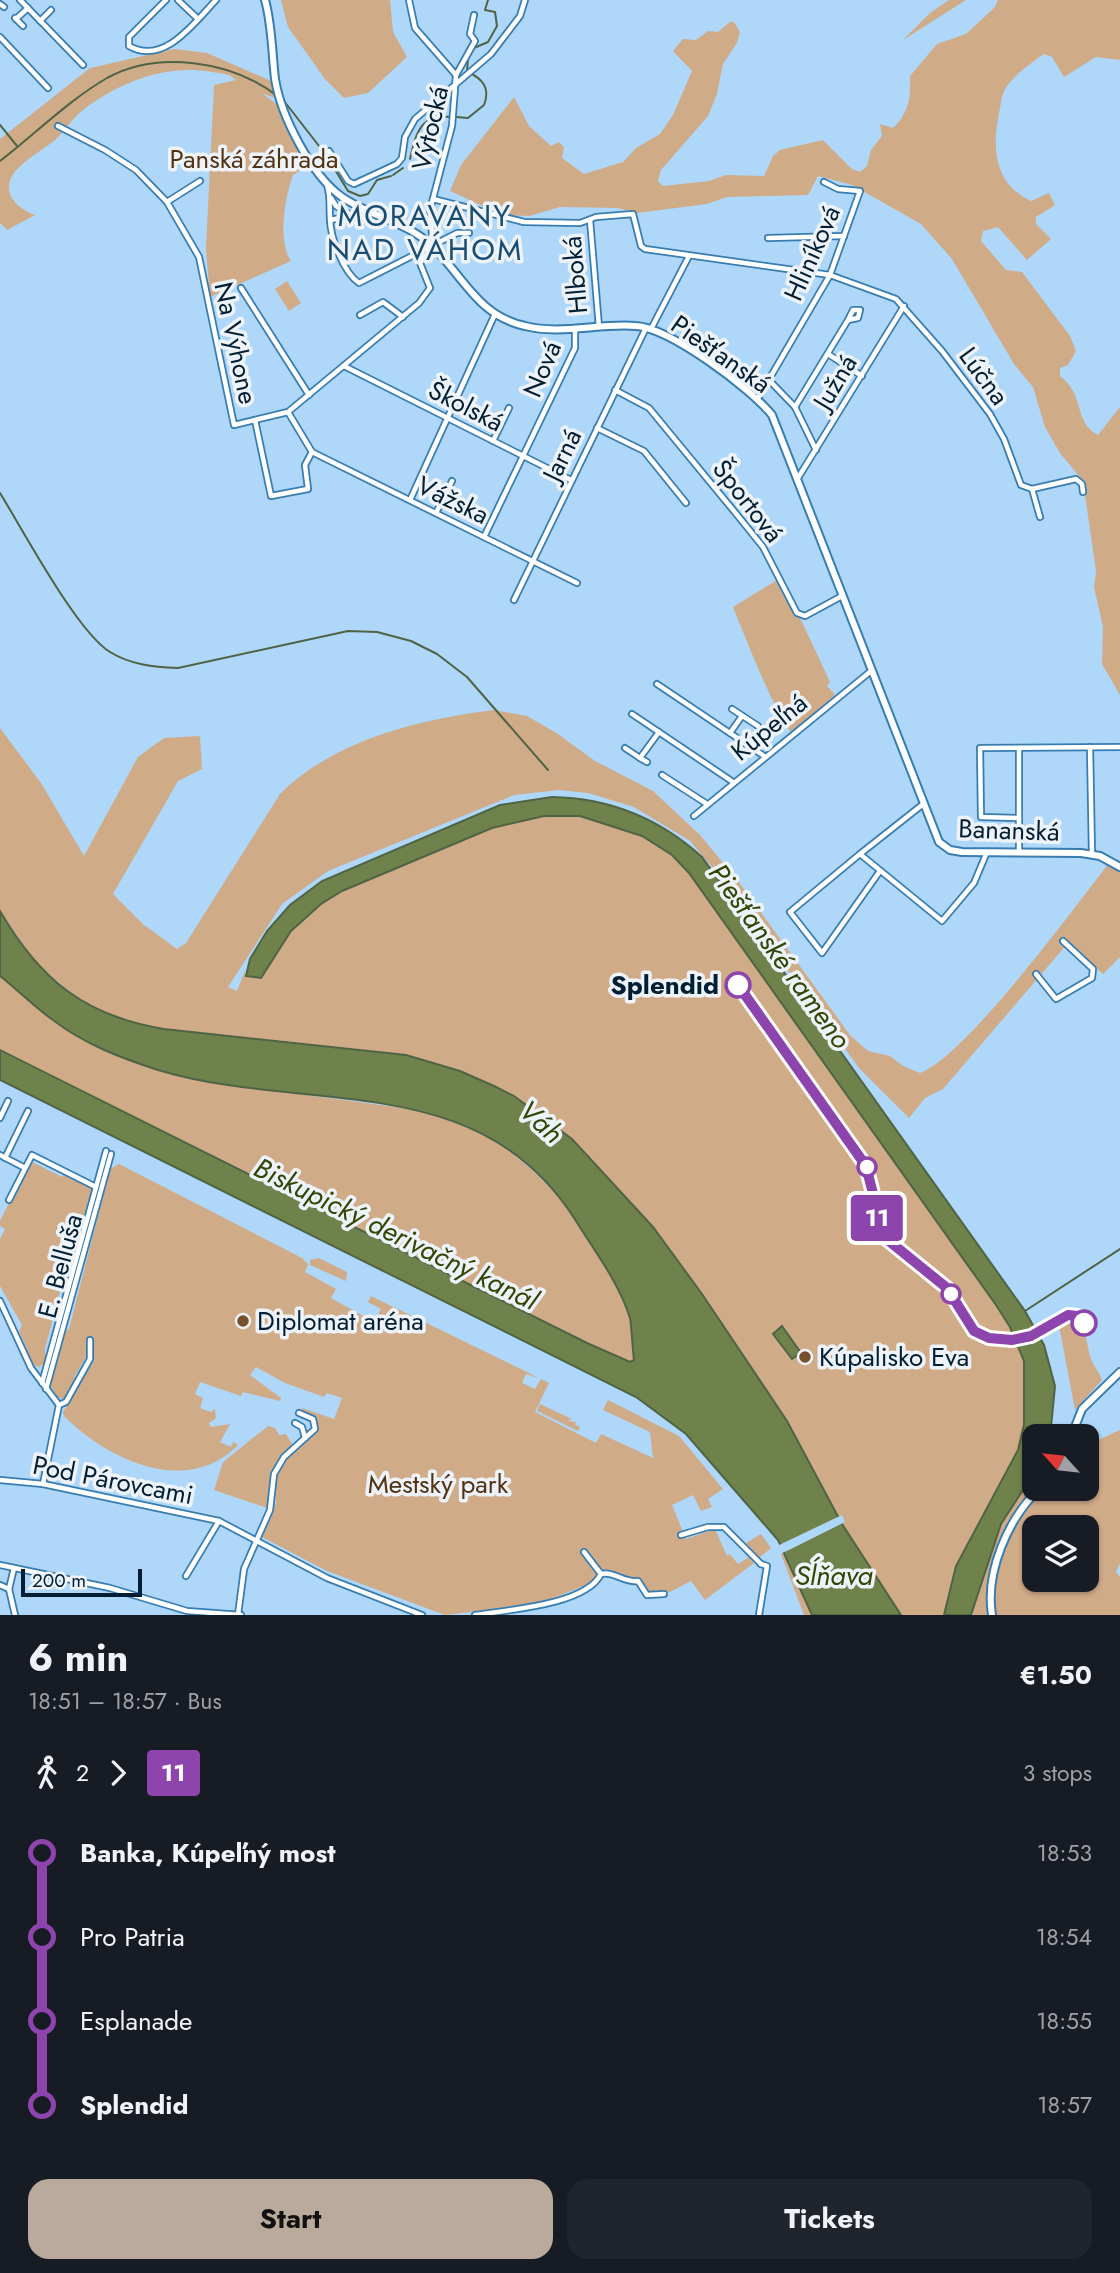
<!DOCTYPE html>
<meta charset="utf-8">
<style>
body{margin:0;font-family:Jost,sans-serif;background:#20242c;color:#f1f3f6;height:100vh;display:flex;flex-direction:column;font-size:26px;white-space:nowrap}
*{box-sizing:border-box;margin:0}
p{font-size:23px;color:#9ea1a6}
.icon{flex:none;width:38px;height:38px;fill:none;stroke:currentColor;stroke-width:2;stroke-linecap:round;stroke-linejoin:round}
.map{position:relative;height:1615px;overflow:hidden}
.details{display:flex;flex-direction:column;background:#171b24;flex:1}
.details>*{flex:none}
.badge{padding:0 14px;border-radius:5px;font-size:24px;line-height:46px}
.needle{width:46px;rotate:297deg}
.controls{position:absolute;left:1022px;top:1424px;display:grid;gap:14px}
.controls a{display:grid;place-items:center;width:77px;height:77px;border-radius:14px;background:#171b24;box-shadow:0 2px 5px #0004;font-size:35px}
.scale{position:absolute;left:21px;bottom:18px;width:121px;box-sizing:border-box;padding-left:7px;border:4px solid #021e33;border-top:0;font-size:19px;line-height:24px;white-space:nowrap;color:#021e33;-webkit-text-stroke:5px #edf3f9;paint-order:stroke}
.map>.badge{position:absolute;translate:-50% -50%;box-shadow:0 0 0 4px #fff}
.legs{display:flex;align-items:center;gap:10px;height:77px;padding:0 28px;font-size:23px}
.legs p{margin-inline-start:auto}
.summary{display:flex;align-items:center;justify-content:space-between;height:119px;padding:0 28px}
h1{font-size:38px;font-weight:700;line-height:52px}
.cta{display:flex;gap:14px;margin-top:auto;padding:14px 28px}
.cta a{flex:1;height:80px;border-radius:21px;background:#baaa9b;color:#111;font-size:28px;font-weight:700;line-height:80px;text-align:center}
.cta a+a{background:#20242c;color:#f1f3f6}
ul{padding:0 28px;list-style:none}
li{display:flex;align-items:center;gap:24px;height:84px;font-size:26px}
li i{display:grid;place-items:center;width:10px;height:100%;margin:0 9px;background:currentColor}
li i::after{content:'';width:18px;height:18px;margin:-9px;border:5px solid;border-radius:50%;background:#171b24}
li p{margin-inline-start:auto}
li:first-child i{background:linear-gradient(#0000 50%,currentColor 0)}
li:last-child i{background:linear-gradient(currentColor 50%,#0000 0)}
.map>svg:first-child{display:block}
.green{fill:#d0ab88;fill-rule:evenodd}
.water{fill:#70824c;stroke:#4f6444;stroke-width:2}
.pier{fill:#aed7f9}
.lines{fill:none;stroke-linecap:round;stroke-linejoin:round}
.stream{stroke:#4f6444;stroke-width:2}
.street-casing{stroke:#387db2;stroke-width:8}
.secondary-casing{stroke:#387db2;stroke-width:10}
.street{stroke:#fff;stroke-width:4.5}
.secondary{stroke:#fff;stroke-width:6}
.line-1-casing{stroke:#fff;stroke-width:16}
.line-1{stroke:#8e44ad;stroke-width:10}
.stop-1-dot{fill:#fff;stroke:#8e44ad;stroke-width:3.5}
.poi-dot{fill:#76512c;stroke:#edf3f9;stroke-width:2.5}
.labels{text-anchor:middle;dominant-baseline:central;stroke-width:7;stroke-linejoin:round;paint-order:stroke}
.street-label{font-size:26px;fill:#021e33;stroke:#edf3f9}
.park-label{font-size:26px;fill:#523210;stroke:#edf3f9}
.stop-label{font-size:26px;font-weight:bold;fill:#021e33;stroke:#edf3f9;text-anchor:end}
.poi-label{font-size:26px;fill:#021e33;stroke:#edf3f9;text-anchor:start}
.water-label{font-size:28px;font-style:italic;fill:#344503;stroke:#edf3f9}
.quarter-label{font-size:30px;letter-spacing:2px;fill:#184e75;stroke:#edf3f9}
</style>
<div class="map">
<svg width="1120" height="1615" viewBox="0 0 1120 1615">
<rect width="100%" height="100%" fill="#aed7f9"/>
<g class="green">
<path d="M 281,0 L 390,0 L 393,32 L 407,57 L 368,93 L 344,98 L 325,79 L 288,27 Z"/>
<path d="M 949,0 L 966,0 L 903,40 L 930,13 Z"/>
<path d="M 998,0 L 1120,0 L 1120,60 L 1096,57 L 1064,77 L 1052,57 L 1044,54 C 1031,63 1011,77 1004,91 C 1001,97 1001,106 999,113 C 992,148 994,184 1031,201 L 1049,193 L 1055,205 L 1036,217 L 1036,224 L 1051,239 L 1027,260 L 998,227 L 983,231 L 981,241 L 1006,270 L 1022,272 L 1070,336 L 1076,351 L 1068,365 L 1060,368 L 1060,376 C 1086,396 1073,422 1098,435 L 1120,407 L 1120,695 L 1102,664 L 1103,627 L 1094,587 L 1096,571 L 1083,481 L 1060,453 L 1045,427 L 1033,387 L 1014,364 L 952,259 L 921,224 L 852,185 L 818,176 L 808,195 L 727,197 L 707,204 L 637,213 L 618,208 L 560,207 L 529,216 L 502,215 L 450,191 L 461,165 L 514,97 L 529,126 L 551,146 L 559,142 L 564,147 L 562,158 L 584,174 L 623,162 L 636,148 L 660,134 L 673,115 L 692,71 L 673,51 L 683,39 L 696,40 L 708,31 L 718,32 L 730,22 L 734,22 L 740,32 L 737,43 L 723,64 L 717,94 L 708,116 L 661,170 L 658,181 L 663,186 L 709,181 L 726,175 L 764,176 L 773,156 L 780,150 L 823,140 L 852,169 L 860,172 L 867,166 L 871,150 L 882,136 L 880,124 L 893,128 C 909,113 911,97 910,76 L 937,44 L 966,34 L 995,7 Z"/>
<path d="M 174,49 L 207,53 L 271,81 L 275,98 L 262,93 L 276,104 L 309,164 L 293,175 C 285,197 277,240 291,261 L 210,297 L 206,248 L 214,85 L 236,80 C 230,74 221,73 212,72 C 165,64 120,82 83,110 C 72,118 64,132 54,141 C 40,152 11,167 9,185 C 8,201 22,210 35,215 L 7,230 L 0,223 L 0,139 L 90,68 Z"/>
<path d="M 287,281 L 301,303 L 289,311 L 275,289 Z"/>
<path d="M 777,580 L 802,622 L 830,682 L 827,686 L 835,695 L 792,732 C 779,724 742,629 733,607 Z"/>
<path d="M 494,710 L 527,716 L 558,734 L 595,761 L 653,791 L 700,835 L 738,881 L 850,1035 L 868,1051 L 890,1056 L 903,1066 L 920,1073 C 965,1057 1075,907 1109,863 L 1120,871 L 1120,957 L 1103,974 L 1068,943 L 943,1089 L 925,1098 L 909,1118 L 859,1068 L 717,873 L 690,841 L 634,807 L 588,793 L 559,790 L 514,795 L 328,871 L 282,904 L 228,987 L 237,991 L 245,971 L 246,976 L 261,978 L 291,931 L 321,904 L 342,891 L 492,828 L 544,816 L 580,815 L 642,836 L 672,855 L 689,873 L 996,1305 L 1010,1327 L 1024,1361 L 1024,1425 L 1018,1450 L 956,1566 L 944,1615 L 901,1615 L 842,1524 L 787,1421 L 702,1294 L 653,1227 L 572,1139 L 406,1055 L 164,1029 L 128,1023 L 95,1010 L 74,996 L 36,963 L 0,911 L 0,728 L 41,783 L 84,856 L 138,757 L 164,738 L 200,736 L 202,769 L 178,781 L 113,894 L 144,925 L 177,949 L 186,943 L 280,794 C 334,740 420,719 494,710 Z"/>
<path d="M 0,976 L 159,1070 L 210,1082 L 425,1111 C 524,1136 595,1226 630,1318 C 632,1322 632,1351 634,1360 L 630,1362 L 587,1343 L 0,1050 Z"/>
<path d="M 30,1161 L 62,1177 L 65,1173 L 91,1186 L 93,1191 L 68,1260 L 45,1349 L 46,1362 L 39,1367 L 32,1365 L 25,1352 L 27,1349 L 19,1331 L 22,1325 L 0,1286 L 0,1239 L 5,1229 L 0,1226 L 0,1221 Z"/>
<path d="M 119,1164 L 302,1258 L 308,1264 L 305,1272 L 336,1289 L 331,1298 L 374,1322 L 381,1309 L 368,1302 L 371,1296 L 539,1378 L 526,1374 L 522,1383 L 535,1389 L 541,1379 L 549,1383 L 535,1412 L 596,1443 L 601,1434 L 653,1458 L 650,1432 L 603,1410 L 608,1400 L 679,1436 L 723,1489 L 708,1499 L 712,1507 L 701,1511 L 693,1495 L 672,1505 L 686,1539 L 715,1529 L 727,1556 L 730,1554 L 738,1564 L 749,1557 L 754,1563 L 705,1600 L 691,1581 L 670,1592 L 648,1593 L 638,1578 L 628,1580 L 600,1570 L 594,1582 L 538,1604 L 445,1615 L 327,1571 L 262,1537 L 276,1503 L 274,1477 L 282,1461 L 317,1431 L 315,1418 L 301,1411 L 302,1408 L 334,1419 L 342,1398 L 327,1393 L 324,1397 L 285,1383 L 256,1367 L 250,1375 L 281,1398 L 280,1401 L 243,1392 L 241,1396 L 200,1382 L 195,1394 L 203,1398 L 200,1408 L 211,1412 L 215,1409 L 216,1418 L 209,1423 L 211,1427 L 230,1424 L 220,1442 L 231,1447 L 233,1442 L 238,1445 C 186,1498 107,1459 64,1416 L 63,1412 L 94,1360 L 94,1337 L 90,1341 L 89,1352 L 74,1377 L 77,1379 L 64,1399 L 58,1398 L 50,1385 L 65,1331 L 69,1329 L 110,1169 Z"/>
<path d="M 319,1258 L 347,1272 L 346,1281 L 310,1265 L 310,1260 Z"/>
<path d="M 1070,1319 C 1088,1324 1086,1345 1091,1359 C 1094,1367 1100,1373 1102,1380 L 1075,1410 L 1059,1325 Z"/>
<path d="M 540,1404 L 572,1419 L 568,1421 L 576,1422 L 575,1425 L 580,1427 L 578,1431 L 537,1411 Z"/>
<path d="M 268,1426 L 275,1428 L 279,1435 L 286,1434 L 293,1445 C 271,1462 269,1482 267,1508 L 214,1490 L 223,1462 Z"/>
<path d="M 1120,1430 L 1120,1563 L 1116,1572 L 1120,1577 L 1120,1615 L 973,1615 C 969,1573 1007,1512 1031,1480 L 1034,1478 L 1034,1489 L 1087,1489 L 1087,1445 ZM 1034,1528 L 1087,1528 L 1087,1580 L 1034,1580 Z"/>
<path d="M 761,1534 L 771,1548 L 759,1558 L 746,1543 Z"/>
<path d="M 785,1552 L 812,1615 L 804,1615 L 781,1554 Z"/>
</g>
<g class="water">
<path d="M 552,797 C 610,798 659,818 702,857 L 1025,1311 L 1044,1345 L 1055,1386 L 1050,1437 L 1034,1437 L 1034,1473 L 1001,1524 L 971,1615 L 944,1615 L 956,1566 L 1018,1450 L 1024,1425 L 1024,1361 L 1010,1327 L 996,1305 L 689,873 L 672,855 L 642,836 L 580,816 L 544,816 L 492,828 L 342,891 L 321,904 L 291,931 L 261,978 L 246,976 L 250,959 L 267,931 L 290,905 L 322,881 L 500,805 Z"/>
<path d="M 0,911 C 40,980 85,1016 164,1029 L 406,1055 L 460,1071 L 494,1086 L 514,1096 L 572,1139 L 653,1227 L 702,1294 L 787,1421 L 842,1524 L 901,1615 L 812,1615 L 778,1540 L 686,1434 L 636,1397 L 0,1080 L 0,1050 L 587,1343 L 630,1362 L 634,1360 C 633,1353 631,1321 630,1318 C 619,1283 596,1253 576,1221 C 479,1066 307,1115 158,1070 C 121,1058 84,1044 53,1020 C 34,1007 18,990 0,976 Z"/>
<path d="M 782,1326 L 801,1353 L 792,1359 L 773,1334 Z"/>
</g>
<g class="pier">
<path d="M 1038,1328 L 1042,1334 L 1013,1343 L 1010,1336 Z"/>
<path d="M 842,1515 L 845,1522 L 791,1549 L 782,1553 L 777,1546 Z"/>
</g>
<g class="lines">
<g class="stream">
<path d="M 474,48 L 488,42 L 497,26 L 495,12 L 485,10 L 488,0"/>
<path d="M 284,101 L 326,155 L 348,191 L 360,196 L 368,194 L 377,180 L 391,176"/>
<path d="M 0,125 L 17,146"/>
<path d="M 410,159 C 419,118 426,114 468,118 L 484,105 C 491,87 482,79 467,71 L 468,58"/>
<path d="M 0,161 C 35,134 69,100 107,78 C 158,50 231,61 276,95"/>
<path d="M 393,175 L 403,168"/>
<path d="M 0,493 C 23,530 77,632 110,652 C 131,665 154,667 178,668 L 348,631 L 377,632 L 411,641 L 437,654 L 467,677 L 548,770"/>
<path d="M 1025,1311 L 1120,1249"/>
</g>
<g class="street-casing">
<g id="street">
<path d="M 20,0 L 83,65"/>
<path d="M 166,0 L 129,37 L 129,46 C 164,66 195,22 216,0"/>
<path d="M 178,0 L 198,19"/>
<path d="M 409,0 L 415,28 L 456,75"/>
<path d="M 0,4 L 4,7"/>
<path d="M 15,18 L 23,26"/>
<path d="M 16,19 L 28,8"/>
<path d="M 40,21 L 51,10"/>
<path d="M 0,37 L 48,88"/>
<path d="M 58,126 L 105,150 L 136,170 L 167,202 L 199,257 L 234,425 L 288,412 L 419,303 L 430,288 L 420,263 L 433,246"/>
<path d="M 329,151 L 348,181 L 354,184 L 397,164 L 402,158 L 405,137 L 415,119 L 491,54 L 520,16 L 525,0"/>
<path d="M 327,185 C 331,197 329,206 330,218 C 330,237 343,272 359,283 L 457,233 L 469,233"/>
<path d="M 331,198 L 336,206 L 352,216 L 367,211"/>
<path d="M 433,199 L 524,222 L 580,223 L 596,217 L 633,214 L 641,246 L 645,249 L 830,275 L 896,299 L 942,351 L 990,414 L 1004,439 L 1021,485 L 1032,489 L 1076,479 L 1082,484 L 1083,492"/>
<path d="M 167,202 L 200,181"/>
<path d="M 330,220 L 351,216"/>
<path d="M 590,220 L 599,327"/>
<path d="M 768,238 L 844,236"/>
<path d="M 433,246 L 430,210 L 452,126 L 456,75 L 475,41 L 470,34 L 474,15"/>
<path d="M 241,288 L 309,395"/>
<path d="M 360,315 L 383,302 L 403,317"/>
<path d="M 651,329 L 689,256"/>
<path d="M 828,354 L 862,376"/>
<path d="M 344,366 L 571,480"/>
<path d="M 768,379 L 795,407 L 816,450"/>
<path d="M 615,390 L 649,408 L 738,516 L 763,547 L 797,613 L 805,616 L 842,596"/>
<path d="M 757,400 L 830,275 L 860,191 L 838,189 L 824,182"/>
<path d="M 795,407 L 848,320 L 858,318 L 860,310 L 853,310 L 848,320"/>
<path d="M 288,412 L 312,452 L 577,583"/>
<path d="M 255,420 L 271,496 L 308,489 L 305,465 L 312,452"/>
<path d="M 597,428 L 644,451 L 686,503"/>
<path d="M 493,441 L 509,408"/>
<path d="M 798,478 L 904,306"/>
<path d="M 1032,489 L 1040,517"/>
<path d="M 410,500 L 495,314"/>
<path d="M 436,513 L 452,481"/>
<path d="M 484,537 L 575,348 L 575,328"/>
<path d="M 514,600 L 646,328"/>
<path d="M 657,684 L 764,756"/>
<path d="M 732,709 L 758,726"/>
<path d="M 632,714 L 733,782"/>
<path d="M 730,733 L 742,716"/>
<path d="M 1090,747 L 1092,854"/>
<path d="M 625,748 L 640,758"/>
<path d="M 1019,748 L 1019,852"/>
<path d="M 647,762 L 640,758 L 659,732"/>
<path d="M 662,775 L 707,804"/>
<path d="M 922,805 L 860,854 L 942,921 L 974,883 L 987,852"/>
<path d="M 694,816 L 871,671"/>
<path d="M 1019,818 L 981,817 L 980,748 L 1120,747"/>
<path d="M 860,854 L 790,912 L 822,953 L 880,871"/>
<path d="M 1036,974 L 1056,999 L 1092,978 L 1093,969 L 1063,941"/>
<path d="M 0,1118 L 8,1101"/>
<path d="M 0,1155 L 25,1168"/>
<path d="M 5,1158 L 28,1111"/>
<path d="M 9,1200 L 32,1155 L 96,1187"/>
<path d="M 0,1301 L 31,1368 L 59,1405"/>
<path d="M 42,1383 L 106,1151"/>
<path d="M 46,1389 L 111,1154"/>
<path d="M 295,1423 L 302,1427 L 305,1438"/>
<path d="M 0,1480 L 43,1484 L 219,1521 L 327,1578 L 422,1615"/>
<path d="M 43,1484 L 59,1405 L 66,1402 L 90,1359 L 90,1340"/>
<path d="M 681,1535 L 708,1527 L 724,1527 L 761,1564"/>
<path d="M 584,1552 L 601,1574 C 614,1571 624,1583 638,1581 L 647,1595 L 664,1594"/>
<path d="M 0,1565 L 110,1588 L 187,1611 L 241,1615"/>
<path d="M 14,1568 L 9,1589 L 15,1615"/>
<path d="M 186,1576 L 219,1521"/>
<path d="M 0,1585 L 9,1589"/>
<path d="M 238,1615 L 244,1569 L 270,1510 L 274,1474 L 284,1457 L 315,1429 L 313,1419 L 299,1413"/>
<path d="M 475,1615 C 507,1610 586,1605 601,1574"/>
<path d="M 759,1615 L 767,1566 L 761,1564"/>
</g>
</g>
<g class="secondary-casing">
<g id="secondary">
<path d="M 265,0 C 272,25 272,53 275,79 C 281,116 311,175 342,197 C 371,217 409,222 434,248 C 464,278 479,316 525,326 C 561,335 599,323 636,326 C 670,328 750,388 772,415 L 939,842 L 950,850 L 962,852 L 1081,853 L 1100,856 L 1120,867"/>
<path d="M 1071,1437 L 1082,1409 L 1120,1372"/>
<path d="M 992,1615 C 985,1572 1008,1519 1039,1489"/>
</g>
</g>
<use href="#street" class="street"/>
<use href="#secondary" class="secondary"/>
</g>
<g class="lines">
<g class="line-1-casing">
<path id="line-1" d="M 738,985 L 866,1166 L 884,1237 L 947,1288 L 974,1331 L 989,1338 L 1012,1340 L 1031,1336 L 1068,1315 L 1077,1316 L 1084,1323"/>
</g>
<use href="#line-1" class="line-1"/>
</g>
<g class="stop-1-dot">
<circle cx="738" cy="985" r="12"/>
<circle cx="867" cy="1167" r="9"/>
<circle cx="951" cy="1294" r="9"/>
<circle cx="1084" cy="1323" r="12"/>
</g>
<g class="poi-dot">
<circle cx="243" cy="1321" r="7"/>
<circle cx="805" cy="1357" r="7"/>
</g>
<g class="labels">
<g class="street-label">
<text transform="translate(430 128) rotate(-77)">Výtocká</text>
<text transform="translate(812 253) rotate(-66)">Hliníková</text>
<text transform="translate(575 275) rotate(-95)">Hlboká</text>
<text transform="translate(236 343) rotate(78)">Na Výhone</text>
<text transform="translate(721 354) rotate(35)">Piešťanská</text>
<text transform="translate(542 369) rotate(-67)">Nová</text>
<text transform="translate(984 376) rotate(54)">Lúčna</text>
<text transform="translate(835 382) rotate(-59)">Južná</text>
<text transform="translate(466 406) rotate(27)">Školská</text>
<text transform="translate(562 455) rotate(-64)">Jarná</text>
<text transform="translate(453 500) rotate(26)">Vážska</text>
<text transform="translate(748 501) rotate(52)">Športová</text>
<text transform="translate(769 727) rotate(-39)">Kúpeľná</text>
<text transform="translate(1009 830) rotate(2)">Bananská</text>
<text transform="translate(60 1266) rotate(-75)">E. Belluša</text>
<text transform="translate(113 1480) rotate(11)">Pod Párovcami</text>
</g>
<g class="park-label">
<text x="254" y="159">Panská záhrada</text>
<text x="438" y="1484">Mestský park</text>
</g>
<g class="stop-label">
<text x="719" y="985">Splendid</text>
</g>
<g class="poi-label">
<text x="257" y="1321">Diplomat aréna</text>
<text x="819" y="1357">Kúpalisko Eva</text>
</g>
<g class="water-label">
<text transform="translate(780 956) rotate(54)">Piešťanské rameno</text>
<text transform="translate(541 1122) rotate(42)">Váh</text>
<text transform="translate(396 1234) rotate(26)">Biskupický derivačný kanál</text>
<text x="834" y="1575">Sĺňava</text>
</g>
<g class="quarter-label">
<text x="425" y="215">MORAVANY<tspan x="425" dy="34">NAD VÁHOM</tspan></text>
</g>
</g>
</svg>
<div class="controls">
<a><svg class="needle" viewBox="-14 -14 28 28"><path d="M0-13l5 13h-10z" fill="#e53935"/><path d="M0 13l5-13h-10z" fill="#9ea1a6"/></svg></a>
<a><svg class="icon" aria-label="layers" viewBox="0 0 24 24"><path d="M12 4l9 5-9 5-9-5zM3 14l9 5 9-5"/></svg></a>
</div>
<div class="scale">200 m</div>
<b class="badge" style="left:877px;top:1218px;background:#8e44ad;color:#fff">11</b>
</div>
<section class="details">
<div class="summary"><div><h1>6 min</h1><p>18:51 – 18:57 · Bus</p></div><b>€1.50</b></div>
<div class="legs"><svg class="icon" aria-label="walk" viewBox="0 0 24 24"><circle cx="13" cy="4" r="2"/><path d="M13 8l-2 6 4 7M11 14l-3 7M7 12l3-4h3l4 4"/></svg>2<svg class="icon" aria-label="forward" viewBox="0 0 24 24"><path d="M9 5l7 7-7 7"/></svg><b class="badge" style="background:#8e44ad;color:#fff">11</b><p>3 stops</p></div>
<ul>
<li><i style="color:#8e44ad"></i><b>Banka, Kúpeľný most</b><p>18:53</p></li>
<li><i style="color:#8e44ad"></i><span>Pro Patria</span><p>18:54</p></li>
<li><i style="color:#8e44ad"></i><span>Esplanade</span><p>18:55</p></li>
<li><i style="color:#8e44ad"></i><b>Splendid</b><p>18:57</p></li>
</ul>
<div class="cta"><a>Start</a><a>Tickets</a></div>
</section>
